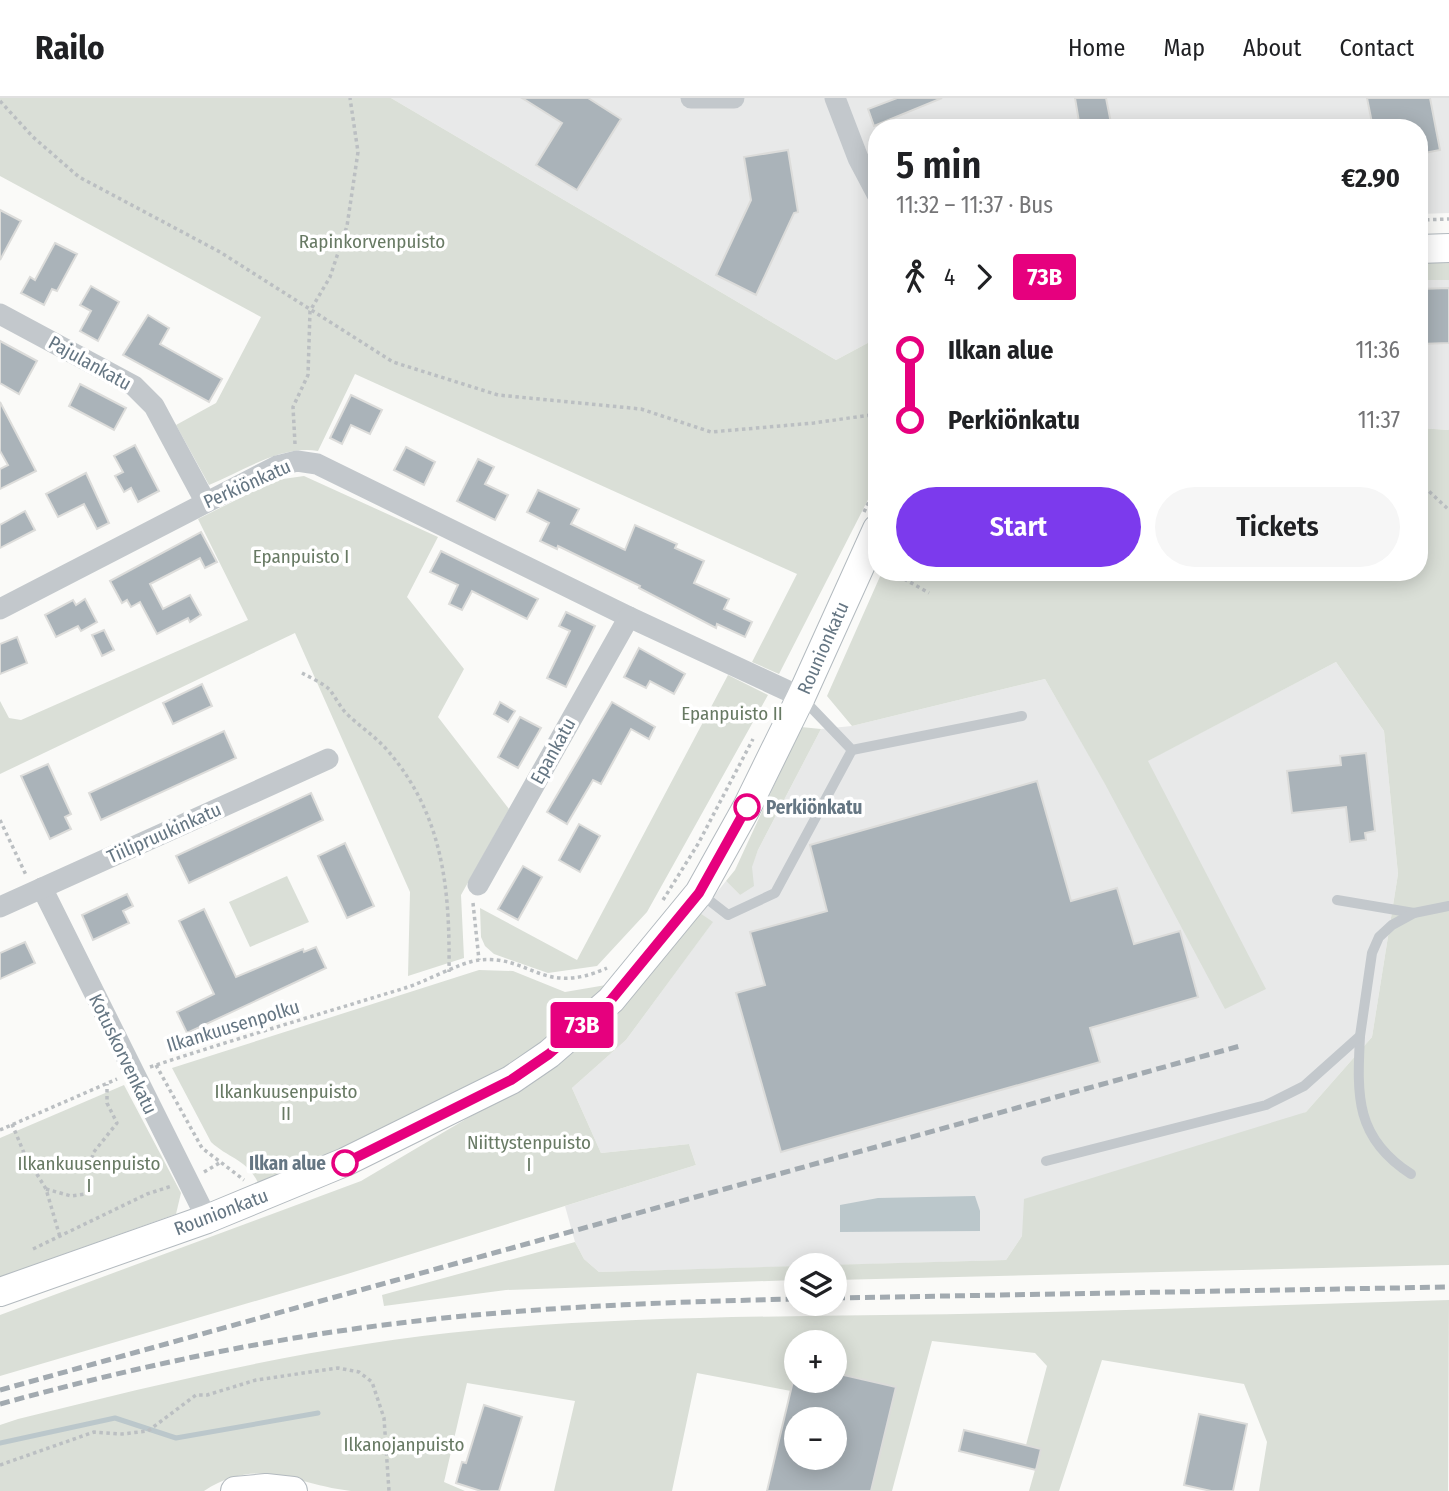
<!DOCTYPE html>
<meta charset="utf-8">
<style>
body{margin:0;font-family:"Fira Sans Condensed",sans-serif;background:#f6f6f6;color:#202124;height:100vh;display:flex;flex-direction:column;font-size:26px;white-space:nowrap}
*{box-sizing:border-box;margin:0}
p{font-size:23px;color:#757577}
.icon{flex:none;width:38px;height:38px;fill:none;stroke:currentColor;stroke-width:2;stroke-linecap:round;stroke-linejoin:round}
.map{position:relative;flex:1;overflow:hidden}
.drawer{position:absolute;left:868px;top:21px;width:560px;height:462px;display:flex;flex-direction:column;background:#fff;border-radius:28px;box-shadow:0 4px 18px #0003}
.drawer>*{flex:none}
.badge{padding:0 14px;border-radius:5px;font-size:24px;line-height:46px}
.controls{position:absolute;left:784px;top:1155px;display:grid;gap:14px}
.controls a{display:grid;place-items:center;width:63px;height:63px;border-radius:50%;background:#fff;box-shadow:0 4px 18px #0003;font-size:35px}
.map>.badge{position:absolute;translate:-50% -50%;box-shadow:0 0 0 4px #fff}
.legs{display:flex;align-items:center;gap:10px;height:77px;padding:0 28px;font-size:23px}
.legs p{margin-inline-start:auto}
.overview{display:flex;align-items:center;justify-content:space-between;height:119px;padding:0 28px}
h1{font-size:38px;font-weight:600;line-height:52px}
.primary-button{display:flex;gap:14px;margin-top:auto;padding:14px 28px}
.primary-button a{flex:1;height:80px;border-radius:42px;background:#7c3aed;color:#fff;font-size:28px;font-weight:600;line-height:80px;text-align:center}
.primary-button a+a{background:#f6f6f6;color:#202124}
ul{padding:0 28px;list-style:none}
li{display:flex;align-items:center;gap:24px;height:70px;font-size:26px}
li i{display:grid;place-items:center;width:10px;height:100%;margin:0 9px;background:currentColor}
li i::after{content:'';width:18px;height:18px;margin:-9px;border:5px solid;border-radius:50%;background:#fff}
li p{margin-inline-start:auto}
li:first-child i{background:linear-gradient(#0000 50%,currentColor 0)}
li:last-child i{background:linear-gradient(currentColor 50%,#0000 0)}
header{display:flex;align-items:center;gap:42px;box-sizing:border-box;height:98px;padding:0 35px;background:#fff;border-bottom:2px solid #e0e0e0}
header strong{font-size:33px}
nav{display:flex;gap:38px;margin-inline-start:auto;font-size:24px}
.map>svg:first-child{display:block}
.built{fill:#e8e9e9}
.green{fill:#dadfd7}
.water{fill:#bbc7cb}
.lines{fill:none;stroke-linecap:round;stroke-linejoin:round}
.stream{stroke:#bbc7cb;stroke-width:5}
.building{fill:#aab3b9;stroke:#dcdcda;stroke-width:2;fill-rule:evenodd}
.secondary-casing{stroke:#b3babf;stroke-width:30}
.path{stroke:#bbbfc2;stroke-width:3.5;stroke-dasharray:3.5 3.5;stroke-linecap:butt}
.lane{stroke:#c3c8cc;stroke-width:10}
.street{stroke:#c3c8cc;stroke-width:21}
.secondary{stroke:#fff;stroke-width:28}
.rail{stroke:#a2aab0;stroke-width:5;stroke-dasharray:10 5;stroke-linecap:butt}
.line-1-casing{stroke:#fff;stroke-width:16}
.line-1{stroke:#e6007e;stroke-width:10}
.stop-1-dot{fill:#fff;stroke:#e6007e;stroke-width:3.5}
.labels{text-anchor:middle;dominant-baseline:central;stroke-width:7;stroke-linejoin:round;paint-order:stroke}
.park-label{font-size:19px;fill:#687a64;stroke:#fff}
.street-label{font-size:19px;fill:#657683;stroke:#fff}
.stop-label{font-size:19px;font-weight:bold;fill:#657683;stroke:#fff;text-anchor:start}
</style>
<header>
<strong>Railo</strong>
<nav><a>Home</a><a>Map</a><a>About</a><a>Contact</a></nav>
</header>
<div class="map">
<svg width="1449" height="1393" viewBox="0 0 1449 1393">
<rect width="100%" height="100%" fill="#fafaf8"/>
<g class="built">
<path d="M 391,0 L 1449,0 L 1449,115 L 1419,116 L 1419,30 L 877,30 L 877,240 L 836,262 Z"/>
<path d="M 1419,182 L 1449,182 L 1449,332 L 1419,330 Z"/>
<path d="M 1336,564 L 1384,633 L 1398,776 L 1372,939 L 1306,1014 L 1022,1138 L 1006,1162 L 599,1174 L 584,1161 L 575,1144 L 565,1108 L 696,1067 L 689,1046 L 601,1055 L 572,990 L 626,942 L 712,825 L 700,815 L 726,783 L 740,797 L 758,752 L 821,631 L 852,628 L 1045,581 L 1105,685 Z"/>
</g>
<g class="green">
<path d="M 0,0 L 391,0 L 836,262 L 877,240 L 877,384 L 779,576 L 752,564 L 797,476 L 355,276 L 318,353 C 281,347 243,373 209,387 L 176,327 L 216,305 L 261,219 L 0,78 Z"/>
<rect x="1419" y="161" width="30" height="21"/>
<path d="M 1419,330 L 1449,332 L 1449,1167 L 835,1182 L 835,1167 L 826,1167 L 1006,1162 L 1022,1138 L 1024,1101 L 1306,1014 L 1372,939 L 1398,776 L 1384,633 L 1336,564 L 1148,663 L 1266,891 L 1225,911 L 1105,686 L 1045,581 L 852,628 L 827,598 L 882,474 L 1419,474 Z"/>
<path d="M 304,378 L 438,439 L 407,499 L 464,571 L 438,619 L 509,711 L 461,797 L 464,860 L 408,878 L 410,794 L 295,535 L 0,676 L 0,603 L 9,620 L 21,622 L 248,522 L 198,421 L 276,382 Z"/>
<path d="M 728,577 L 768,597 L 647,814 L 597,868 L 548,875 L 494,856 L 485,848 L 481,839 L 480,810 L 577,862 Z"/>
<path d="M 801,629 L 821,631 L 758,752 L 752,769 L 754,788 L 740,797 L 726,783 L 735,772 Z"/>
<path d="M 287,778 L 309,824 L 250,849 L 229,804 Z"/>
<path d="M 700,815 L 713,824 L 626,942 L 572,990 L 601,1055 L 689,1046 L 696,1067 L 344,1177 L 0,1278 L 0,1217 L 361,1083 L 561,965 L 614,918 Z"/>
<path d="M 479,872 L 513,873 L 565,894 L 606,887 L 557,935 L 458,1002 L 258,1085 C 248,1062 228,1060 211,1044 L 172,970 Z"/>
<path d="M 124,987 L 181,1095 L 176,1116 L 0,1179 L 0,1040 Z"/>
<path d="M 575,1144 L 584,1161 L 599,1174 L 796,1168 L 796,1182 L 506,1192 L 384,1208 L 382,1197 Z"/>
<path d="M 1449,1202 L 1448,1393 L 1259,1393 L 1267,1344 L 1244,1286 L 1102,1262 L 1059,1393 L 1029,1393 L 1041,1351 L 1026,1347 L 1047,1268 L 1035,1255 L 932,1243 L 892,1393 L 871,1393 L 896,1289 L 835,1275 L 835,1244 L 796,1244 L 796,1270 L 791,1293 L 697,1275 L 672,1393 L 554,1393 L 575,1303 L 467,1285 L 444,1384 L 465,1393 C 428,1393 388,1393 351,1393 C 295,1387 260,1357 204,1393 L 0,1393 L 0,1327 L 18,1321 C 170,1283 323,1246 479,1232 C 655,1216 831,1219 1008,1215 C 1155,1212 1302,1206 1449,1202 Z"/>
</g>
<path class="water" d="M 975,1098 L 980,1113 L 980,1133 L 840,1134 L 840,1107 L 878,1100 Z"/>
<g class="lines">
<path class="stream" d="M 0,1345 L 115,1320 L 176,1340 L 318,1315"/>
</g>
<g class="building">
<path d="M 522,0 L 588,0 L 621,21 L 577,92 L 536,67 L 562,25 Z"/>
<path d="M 897,0 L 942,0 L 874,28 L 868,11 Z"/>
<path d="M 1075,0 L 1106,0 L 1112,30 L 1080,30 Z"/>
<path d="M 1367,0 L 1430,0 L 1440,52 L 1419,56 L 1419,30 L 1373,30 Z"/>
<path d="M 788,52 L 798,114 L 794,115 L 756,197 L 716,177 L 751,102 L 744,59 Z"/>
<path d="M 0,112 L 21,123 L 0,162 Z"/>
<path d="M 55,145 L 77,156 L 57,193 L 52,191 L 44,207 L 21,195 L 30,179 L 35,182 Z"/>
<path d="M 91,188 L 119,204 L 98,243 L 80,233 L 91,213 L 80,207 Z"/>
<path d="M 1449,190 L 1449,245 L 1419,246 L 1419,191 Z"/>
<path d="M 148,217 L 169,230 L 160,246 L 222,281 L 209,304 L 123,257 Z"/>
<path d="M 0,243 L 37,263 L 19,296 L 0,285 Z"/>
<path d="M 80,286 L 126,310 L 114,332 L 69,308 Z"/>
<path d="M 351,297 L 382,312 L 370,336 L 351,327 L 342,346 L 330,340 Z"/>
<path d="M 0,304 L 36,373 L 0,391 L 0,371 L 8,367 L 0,353 Z"/>
<path d="M 135,347 L 159,393 L 138,404 L 131,390 L 124,394 L 115,378 L 123,374 L 114,358 Z"/>
<path d="M 406,349 L 435,364 L 424,387 L 394,372 Z"/>
<path d="M 478,361 L 494,369 L 485,386 L 508,397 L 495,422 L 457,403 Z"/>
<path d="M 86,375 L 109,425 L 97,431 L 84,406 L 58,419 L 46,396 Z"/>
<path d="M 538,392 L 579,411 L 571,426 L 625,452 L 635,427 L 677,446 L 675,450 L 704,463 L 694,485 L 729,501 L 724,511 L 752,524 L 745,539 L 717,526 L 716,530 L 639,490 L 640,488 L 558,448 L 557,451 L 540,443 L 549,425 L 527,414 Z"/>
<path d="M 25,413 L 35,432 L 0,450 L 0,427 Z"/>
<path d="M 201,434 L 217,464 L 205,470 L 200,460 L 150,486 L 163,511 L 190,497 L 201,517 L 190,524 L 188,520 L 157,536 L 140,504 L 131,509 L 127,502 L 122,505 L 110,483 Z"/>
<path d="M 441,453 L 538,501 L 527,521 L 472,493 L 462,512 L 449,506 L 458,487 L 430,474 Z"/>
<path d="M 85,501 L 97,524 L 81,533 L 78,528 L 56,539 L 45,517 L 73,502 L 76,507 Z"/>
<path d="M 566,514 L 595,528 L 566,589 L 547,580 L 570,533 L 559,528 Z"/>
<path d="M 104,532 L 114,552 L 102,558 L 92,537 Z"/>
<path d="M 17,539 L 27,565 L 0,576 L 0,546 Z"/>
<path d="M 639,550 L 685,576 L 674,596 L 650,583 L 646,590 L 624,579 Z"/>
<path d="M 202,586 L 212,608 L 173,626 L 163,605 Z"/>
<path d="M 500,604 L 515,613 L 508,624 L 494,616 Z"/>
<path d="M 612,604 L 655,629 L 649,641 L 631,631 L 601,686 L 593,682 L 567,726 L 547,714 Z"/>
<path d="M 520,619 L 541,630 L 518,670 L 498,659 Z"/>
<path d="M 224,633 L 236,660 L 101,722 L 89,695 Z"/>
<path d="M 1366,655 L 1375,733 L 1365,735 L 1366,742 L 1350,744 L 1346,709 L 1292,715 L 1287,673 L 1341,667 L 1340,658 Z"/>
<path d="M 48,666 L 71,716 L 65,719 L 71,731 L 50,741 L 21,678 Z"/>
<path d="M 1037,683 L 1071,803 L 1117,790 L 1134,846 L 1180,833 L 1198,899 L 1090,930 L 1100,964 L 781,1054 L 736,895 L 765,887 L 750,834 L 827,813 L 810,747 Z"/>
<path d="M 311,695 L 323,722 L 189,785 L 176,758 Z"/>
<path d="M 579,726 L 600,738 L 580,774 L 559,762 Z"/>
<path d="M 345,745 L 374,808 L 347,820 L 318,758 Z"/>
<path d="M 523,768 L 542,779 L 518,822 L 498,811 Z"/>
<path d="M 127,796 L 133,808 L 123,813 L 129,825 L 93,842 L 82,817 Z"/>
<path d="M 204,811 L 236,879 L 303,851 L 304,854 L 316,849 L 326,870 L 187,935 L 177,914 L 214,896 L 179,823 Z"/>
<path d="M 25,844 L 35,865 L 0,881 L 0,855 Z"/>
<path d="M 835,1275 L 896,1289 L 871,1393 L 767,1393 L 793,1283 L 835,1283 ZM 796,1321 L 835,1321 L 835,1360 L 796,1360 Z"/>
<path d="M 484,1307 L 522,1319 L 499,1393 L 481,1393 L 456,1385 L 462,1364 L 466,1365 Z"/>
<path d="M 1199,1316 L 1247,1326 L 1233,1393 L 1211,1393 L 1184,1387 Z"/>
<path d="M 964,1332 L 1041,1351 L 1036,1372 L 959,1353 Z"/>
</g>
<g class="lines">
<g class="secondary-casing">
<g id="secondary">
<path d="M 1419,151 L 1449,150"/>
<path d="M 0,1194 L 207,1121 L 345,1064 L 511,982 L 549,956 L 611,902 L 699,795 L 747,709 L 801,599 L 877,431"/>
<path d="M 235,1393 L 266,1390 L 293,1393"/>
</g>
</g>
<g class="path">
<path d="M 0,3 L 33,39 L 79,79 L 220,154 L 393,264 L 498,297 L 641,311 L 711,334 L 814,325 L 877,316"/>
<path d="M 1419,122 L 1449,121"/>
<path d="M 295,346 L 293,309 L 308,277 L 310,213 L 330,179 L 347,128 L 358,54 L 350,0"/>
<path d="M 1419,384 L 1449,412"/>
<path d="M 864,414 L 877,387"/>
<path d="M 892,474 L 929,495"/>
<path d="M 302,575 C 311,580 323,585 330,592 C 336,600 341,611 349,618 C 362,630 376,639 388,653 C 444,718 450,793 449,874"/>
<path d="M 0,722 L 26,777"/>
<path d="M 663,802 L 698,746 L 753,641"/>
<path d="M 473,805 L 479,862"/>
<path d="M 156,967 L 202,1050 L 244,1082"/>
<path d="M 150,969 C 235,941 320,916 405,890 C 425,884 461,864 479,862 C 532,857 542,899 607,870"/>
<path d="M 12,1026 L 24,1055 L 46,1091 L 60,1139"/>
<path d="M 0,1032 L 117,981"/>
<path d="M 204,1074 L 221,1064"/>
<path d="M 46,1091 L 71,1098 L 86,1096 L 93,1055 L 117,1025 L 107,1005 L 107,986"/>
<path d="M 33,1151 L 147,1096 L 172,1088"/>
<path d="M 0,1367 L 94,1334 L 122,1336 L 148,1333 L 196,1297 L 207,1297 L 256,1282 L 338,1270 L 359,1274 L 372,1284 L 384,1320 L 389,1393"/>
</g>
<g class="lane">
<path d="M 802,600 L 852,652 L 1022,618"/>
<path d="M 701,796 L 728,817 L 775,795 L 852,652"/>
<path d="M 1337,802 L 1414,815 L 1449,808"/>
<path d="M 1360,938 C 1357,998 1355,1040 1411,1076"/>
<path d="M 1046,1063 L 1266,1007 L 1304,988 L 1360,938 L 1372,855 L 1379,839 L 1392,827 L 1414,815"/>
</g>
<g class="street">
<path d="M 691,0 L 734,0"/>
<path d="M 835,0 L 858,60 L 877,96"/>
<path d="M 0,216 L 134,288 L 154,308 L 205,403"/>
<path d="M 0,511 L 277,368 L 297,363 L 317,366 L 629,519 L 801,599"/>
<path d="M 478,787 L 629,519"/>
<path d="M 42,790 L 207,1121"/>
<path d="M 0,809 L 328,661"/>
</g>
<use href="#secondary" class="secondary"/>
<g class="rail">
<path d="M 835,1200 L 1449,1189"/>
<path d="M 0,1292 L 1240,948"/>
<path d="M 0,1306 C 131,1270 264,1241 400,1225 C 531,1209 664,1204 796,1201"/>
</g>
</g>
<g class="lines">
<g class="line-1-casing">
<path id="line-1" d="M 345,1065 L 511,982 L 549,956 L 590,920 L 611,902 L 699,795 L 747,709"/>
</g>
<use href="#line-1" class="line-1"/>
</g>
<g class="stop-1-dot">
<circle cx="747" cy="709" r="12"/>
<circle cx="345" cy="1065" r="12"/>
</g>
<g class="labels">
<g class="park-label">
<text x="372" y="143">Rapinkorvenpuisto</text>
<text x="301" y="458">Epanpuisto I</text>
<text x="732" y="615">Epanpuisto II</text>
<text x="286" y="993">Ilkankuusenpuisto<tspan x="286" dy="22">II</tspan></text>
<text x="529" y="1044">Niittystenpuisto<tspan x="529" dy="22">I</tspan></text>
<text x="89" y="1065">Ilkankuusenpuisto<tspan x="89" dy="22">I</tspan></text>
<text x="404" y="1346">Ilkanojanpuisto</text>
</g>
<g class="street-label">
<text transform="translate(90 265) rotate(29)">Pajulankatu</text>
<text transform="translate(247 386) rotate(-24)">Perkiönkatu</text>
<text transform="translate(823 550) rotate(-66)">Rounionkatu</text>
<text transform="translate(553 653) rotate(-61)">Epankatu</text>
<text transform="translate(164 735) rotate(-24)">Tiilipruukinkatu</text>
<text transform="translate(233 928) rotate(-17)">Ilkankuusenpolku</text>
<text transform="translate(123 956) rotate(64)">Kotuskorvenkatu</text>
<text transform="translate(221 1114) rotate(-21)">Rounionkatu</text>
</g>
<g class="stop-label">
<text x="766" y="709">Perkiönkatu</text>
<text x="326" y="1065" text-anchor="end">Ilkan alue</text>
</g>
</g>
</svg>
<div class="controls">
<a><svg class="icon" aria-label="layers" viewBox="0 0 24 24"><path d="M12 4l9 5-9 5-9-5zM3 14l9 5 9-5"/></svg></a>
<a>+</a>
<a>−</a>
</div>
<b class="badge" style="left:582px;top:927px;background:#e6007e;color:#fff">73B</b>
<section class="drawer">
<div class="overview"><div><h1>5 min</h1><p>11:32 – 11:37 · Bus</p></div><b>€2.90</b></div>
<div class="legs"><svg class="icon" aria-label="walk" viewBox="0 0 24 24"><circle cx="13" cy="4" r="2"/><path d="M13 8l-2 6 4 7M11 14l-3 7M7 12l3-4h3l4 4"/></svg>4<svg class="icon" aria-label="forward" viewBox="0 0 24 24"><path d="M9 5l7 7-7 7"/></svg><b class="badge" style="background:#e6007e;color:#fff">73B</b></div>
<ul>
<li><i style="color:#e6007e"></i><b>Ilkan alue</b><p>11:36</p></li>
<li><i style="color:#e6007e"></i><b>Perkiönkatu</b><p>11:37</p></li>
</ul>
<div class="primary-button"><a>Start</a><a>Tickets</a></div>
</section>
</div>
